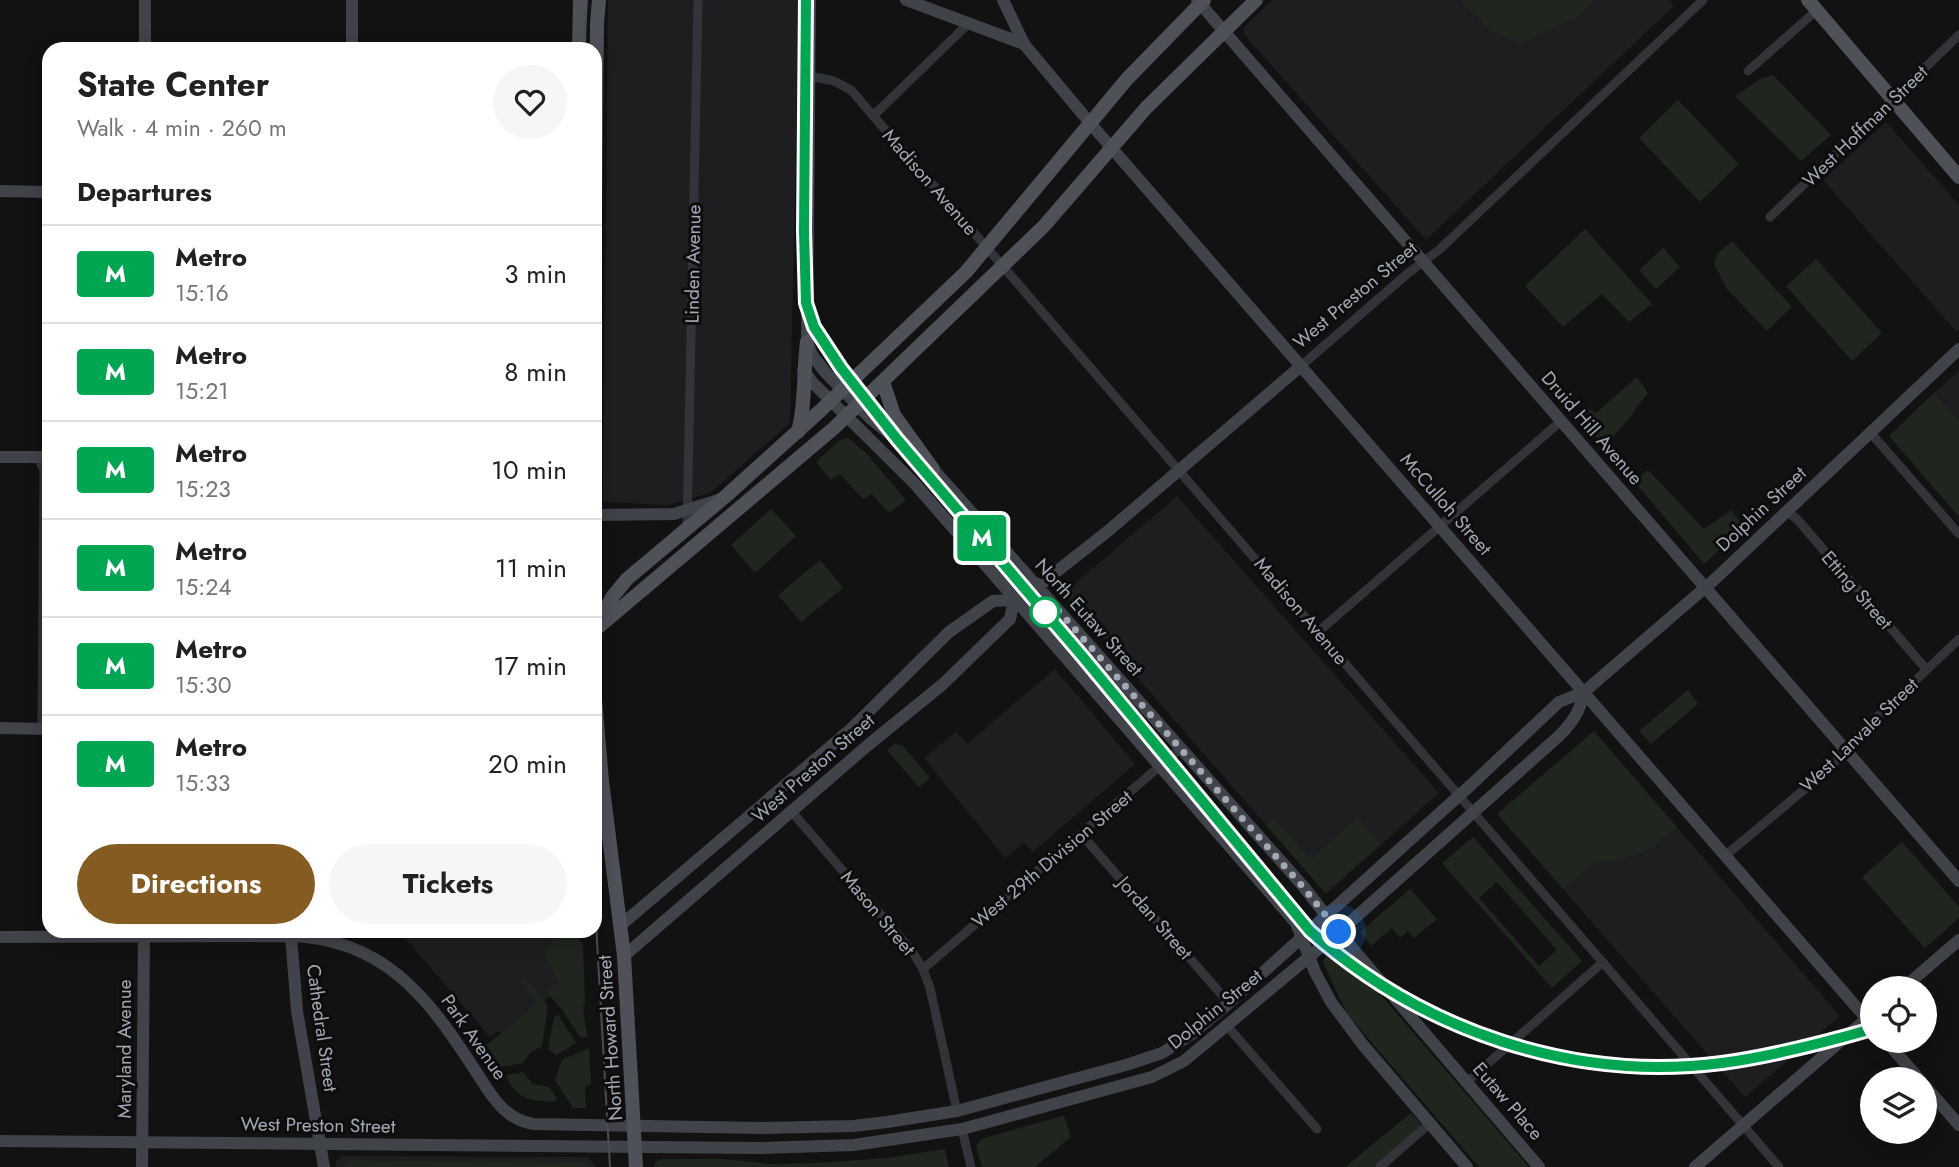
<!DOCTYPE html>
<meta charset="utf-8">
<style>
body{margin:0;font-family:Jost,sans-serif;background:#f6f6f6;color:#202124;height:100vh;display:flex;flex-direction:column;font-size:26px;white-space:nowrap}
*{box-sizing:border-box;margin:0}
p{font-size:23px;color:#757577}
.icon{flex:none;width:38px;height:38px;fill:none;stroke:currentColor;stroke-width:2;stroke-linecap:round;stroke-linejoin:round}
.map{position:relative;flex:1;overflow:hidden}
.details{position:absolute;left:42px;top:42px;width:560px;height:896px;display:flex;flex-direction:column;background:#fff;border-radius:21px;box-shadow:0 4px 18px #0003}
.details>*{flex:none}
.badge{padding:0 14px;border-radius:5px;font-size:24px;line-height:46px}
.controls{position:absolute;left:1860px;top:976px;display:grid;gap:14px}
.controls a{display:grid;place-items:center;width:77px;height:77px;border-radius:50%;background:#fff;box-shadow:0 4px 18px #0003;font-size:35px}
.you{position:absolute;width:35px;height:35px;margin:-18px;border:5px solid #fff;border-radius:50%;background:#1a73e8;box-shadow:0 0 0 10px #1a73e833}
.map>.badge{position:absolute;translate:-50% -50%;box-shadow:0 0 0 4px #fff}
h2{padding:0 35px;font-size:26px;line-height:63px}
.round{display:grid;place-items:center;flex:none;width:74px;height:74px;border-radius:37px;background:#f6f6f6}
.headline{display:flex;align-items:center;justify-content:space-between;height:119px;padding:0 35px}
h1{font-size:33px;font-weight:700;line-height:52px}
.cta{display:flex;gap:14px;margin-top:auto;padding:14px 35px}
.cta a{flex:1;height:80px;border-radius:42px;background:#845b21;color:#fff;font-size:28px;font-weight:700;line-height:80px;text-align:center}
.cta a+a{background:#f6f6f6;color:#202124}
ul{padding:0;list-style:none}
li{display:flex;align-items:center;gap:21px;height:98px;padding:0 35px;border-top:2px solid #e0e0e0}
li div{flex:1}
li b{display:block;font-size:26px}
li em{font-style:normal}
li .badge{min-width:77px;font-weight:700;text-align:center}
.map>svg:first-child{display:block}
.built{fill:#1e1e20}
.green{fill:#1e261e;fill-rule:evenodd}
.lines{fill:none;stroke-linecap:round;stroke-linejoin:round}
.street{stroke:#323439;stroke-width:9}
.secondary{stroke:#404349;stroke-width:12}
.primary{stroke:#4e5158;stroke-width:14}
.tram{stroke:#494c52;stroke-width:2}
.line-casing{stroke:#fff;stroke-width:16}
.line{stroke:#00a651;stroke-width:10}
.walk{stroke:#a2a9b5;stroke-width:7;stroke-dasharray:0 12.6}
.stop-dot{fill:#fff;stroke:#00a651;stroke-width:3.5}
.labels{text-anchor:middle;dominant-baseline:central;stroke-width:6;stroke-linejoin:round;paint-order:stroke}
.street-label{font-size:19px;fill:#a2a9b5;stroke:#0d0d0e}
</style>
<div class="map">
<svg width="1959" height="1167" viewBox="0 0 1959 1167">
<rect width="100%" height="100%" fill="#121213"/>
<g class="built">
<path d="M 608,0 L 799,0 L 790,423 L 710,493 L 668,505 L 603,502 Z"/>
<path d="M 1273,0 L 1669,0 L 1674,6 L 1426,240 L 1243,33 L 1244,27 Z"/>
<path d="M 1886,122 L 1959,205 L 1959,329 L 1956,331 L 1823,180 Z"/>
<path d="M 1959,371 L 1959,421 L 1934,393 Z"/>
<path d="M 1177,496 L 1439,793 L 1326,894 L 1068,598 L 1071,587 Z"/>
<path d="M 1055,669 L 1135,764 L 1033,852 L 1024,843 L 1005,858 L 924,758 L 956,732 L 967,744 Z"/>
<path d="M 1594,731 L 1840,1016 L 1745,1097 L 1497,814 Z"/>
<path d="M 399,931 L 568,931 L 562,982 L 556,992 L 542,1002 L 504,1035 L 499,1030 L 490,1037 Z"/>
<path d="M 340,1156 L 588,1157 L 597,1167 L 336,1167 L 335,1163 Z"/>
</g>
<g class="green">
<path d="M 1460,0 L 1595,0 L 1575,18 L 1521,43 L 1493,32 Z"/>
<path d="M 1773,75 L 1831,135 L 1801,161 L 1735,96 L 1762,78 Z"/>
<path d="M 1678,100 L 1739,164 L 1700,202 L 1639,138 Z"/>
<path d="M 1585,229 L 1652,304 L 1629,322 L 1602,294 L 1563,327 L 1525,286 Z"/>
<path d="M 1732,241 L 1792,307 L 1767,331 L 1727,289 L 1714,264 L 1717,254 Z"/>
<path d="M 1663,248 L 1680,267 L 1656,289 L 1639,270 Z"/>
<path d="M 1816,259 L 1882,333 L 1852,361 L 1786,286 Z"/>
<path d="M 1637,377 L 1648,393 L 1635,409 L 1633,414 L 1604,446 L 1576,415 L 1585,406 L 1596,413 Z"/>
<path d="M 1934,393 L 1959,421 L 1959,517 L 1889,436 Z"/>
<path d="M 848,438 L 866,453 L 906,500 L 889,513 L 872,494 L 863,499 L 840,474 L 831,480 L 816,462 L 840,440 Z"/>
<path d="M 1648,470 L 1704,529 L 1731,510 L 1744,527 L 1704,564 L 1634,481 Z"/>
<path d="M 771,509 L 796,536 L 755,573 L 731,545 Z"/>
<path d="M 820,560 L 843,588 L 801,622 L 778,595 Z"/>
<path d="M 1688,690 L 1698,704 L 1651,744 L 1639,731 Z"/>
<path d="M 1594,731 L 1677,827 L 1654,846 L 1638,854 L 1617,861 L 1595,862 L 1564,889 L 1497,814 Z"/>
<path d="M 894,744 L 902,745 L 930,778 L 919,787 L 887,750 Z"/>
<path d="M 1274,818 L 1311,859 L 1358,818 L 1380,844 L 1325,893 L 1266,825 Z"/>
<path d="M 1473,837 L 1582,961 L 1552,988 L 1442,863 ZM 1497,882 L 1557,950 L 1539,966 L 1479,898 Z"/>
<path d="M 1902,842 L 1959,907 L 1959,918 L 1925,948 L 1862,877 Z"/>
<path d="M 1410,889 L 1437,919 L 1414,938 L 1408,931 L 1400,938 L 1392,928 L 1371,946 L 1360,932 Z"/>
<path d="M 561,931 L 579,931 L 580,942 L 583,942 L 585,1004 L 583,1008 L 587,1037 L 580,1037 L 562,1010 L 547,992 L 559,983 C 554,970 546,963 545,951 L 553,939 Z"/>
<path d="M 1335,949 L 1343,951 L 1529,1167 L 1479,1167 L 1347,1014 L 1323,962 L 1324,958 Z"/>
<path d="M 525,978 L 548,1005 L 542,1046 L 530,1053 L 523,1063 L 501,1067 L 485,1046 L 538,1003 L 521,982 Z"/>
<path d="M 558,1015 L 576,1043 L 556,1055 L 548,1049 L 554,1017 Z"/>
<path d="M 589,1048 L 591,1084 L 585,1087 L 586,1108 L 573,1108 L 555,1080 L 562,1060 Z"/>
<path d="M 523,1072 L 533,1084 L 549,1087 L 557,1098 L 556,1101 C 534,1103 513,1098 506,1075 Z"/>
<path d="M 1411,1113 L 1424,1127 L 1378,1167 L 1345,1167 Z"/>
<path d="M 1062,1116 L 1064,1116 L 1071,1137 L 1035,1167 L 982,1167 L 976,1146 L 981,1139 Z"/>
<path d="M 945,1149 L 949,1167 L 654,1167 L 656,1161 L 663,1159 L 723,1159 L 770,1164 L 815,1163 L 887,1158 Z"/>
<path d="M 349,1160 L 587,1163 L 589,1167 L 345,1167 Z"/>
</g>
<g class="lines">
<g class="street">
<path d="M 1748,71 L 1817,10"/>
<path d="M 809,76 L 834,81 L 851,90 L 1779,1167"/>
<path d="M 873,116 L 969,23"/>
<path d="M 1770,217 L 1959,35"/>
<path d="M 1301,366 L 1407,274 L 1439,250 L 1703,0"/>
<path d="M 1870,432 L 1959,534"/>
<path d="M 38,457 L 44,471 L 42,729"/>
<path d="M 1787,512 L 1797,519 L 1926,669"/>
<path d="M 687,528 L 698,0"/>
<path d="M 1318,632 L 1561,421"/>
<path d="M 792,812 L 912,951 L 923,969 L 930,988 L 957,1111"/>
<path d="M 1081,834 L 1229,1003"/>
<path d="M 1725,856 L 1831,767 L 1858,735 L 1959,639"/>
<path d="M 923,969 L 1181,748"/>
<path d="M 1228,1027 L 1317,1129"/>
<path d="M 1467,1082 L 1603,962"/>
<path d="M 962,1129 L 971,1167"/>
<path d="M 1380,1167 L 1430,1123"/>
</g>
<g class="secondary">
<path d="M 145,0 L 145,49"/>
<path d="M 810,0 L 807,342 L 812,355 L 825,372 L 870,418 L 933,469 L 981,523 L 1303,886 L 1347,942 L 1539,1167"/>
<path d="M 906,0 L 1024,44"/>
<path d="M 1003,0 L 1024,44 L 1090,123 L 1872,1025"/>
<path d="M 1197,0 L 1959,881"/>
<path d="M 352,49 L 352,0"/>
<path d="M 0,191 L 49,192"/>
<path d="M 803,370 L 813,383 L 915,484 L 1296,923 L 1315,972 L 1331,1002 L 1363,1045 L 1467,1167"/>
<path d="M 0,457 L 49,457"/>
<path d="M 595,515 L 674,514 L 718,500"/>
<path d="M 0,728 L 49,729"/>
<path d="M 621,925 L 852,728 L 949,632 L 993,601 L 1014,600 L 1037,587 L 1108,531 L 1301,366"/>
<path d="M 288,931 L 291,936 L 297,1011 L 324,1167"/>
<path d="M 0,937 L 291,936 C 383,939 427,996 473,1067 C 489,1091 502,1119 533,1124 L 761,1128 L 853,1126 L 887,1122 L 957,1111 L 1126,1065 L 1162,1053 L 1192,1034 L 1229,1003 L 1472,784 L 1559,702 L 1584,692 L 1714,580 L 1959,349"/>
<path d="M 624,956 L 867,746 L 943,684 L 1010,619 L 1014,600"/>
<path d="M 1902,989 L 1959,940"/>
<path d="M 1886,1041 L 1920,1080"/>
<path d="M 1925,1086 L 1959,1125"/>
<path d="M 0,1141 L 761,1148 L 854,1145 L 962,1129 L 1130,1083 L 1152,1077 L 1184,1061 L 1339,932 L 1559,736 C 1573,722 1580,711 1584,692"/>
<path d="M 142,1167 L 144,931"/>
<path d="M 1695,1167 L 1872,1014"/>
</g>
<g class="primary">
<path d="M 1808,0 L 1959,177"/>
<path d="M 579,49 L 580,0"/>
<path d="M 595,214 L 597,23 L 599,0"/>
<path d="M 883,382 L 894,415 L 933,469"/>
<path d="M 798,432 C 806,403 803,371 807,342"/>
<path d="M 595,599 L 595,600"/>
<path d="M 599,621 L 613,596 L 627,579 L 727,495 L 820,411 L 966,272 L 1127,79 L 1204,0"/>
<path d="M 595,630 L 834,428 L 1044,226 L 1146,108 L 1256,0"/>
<path d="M 595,699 L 602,781 L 624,956 L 636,1167"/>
</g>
<g class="tram">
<path d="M 584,49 L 587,0"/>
<path d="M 595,907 L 610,1167"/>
</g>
</g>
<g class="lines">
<g class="line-casing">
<path id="line" d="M 806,0 L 804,231 L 806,303 L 814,327 L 841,368 L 897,439 L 1083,657 L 1310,931 C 1422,1031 1573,1082 1722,1063 C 1774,1056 1823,1043 1872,1029"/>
</g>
<use href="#line" class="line"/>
<path class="walk" d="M 1045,612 L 1050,601 L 1303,887 L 1339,932"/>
</g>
<circle class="stop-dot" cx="1045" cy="612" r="14"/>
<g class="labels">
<g class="street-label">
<text transform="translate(1865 126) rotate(-44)">West Hoffman Street</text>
<text transform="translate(930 182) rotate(49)">Madison Avenue</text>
<text transform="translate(693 264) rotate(-89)">Linden Avenue</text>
<text transform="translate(1355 295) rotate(-40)">West Preston Street</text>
<text transform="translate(1592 428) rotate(49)">Druid Hill Avenue</text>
<text transform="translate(1446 504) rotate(49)">McCulloh Street</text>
<text transform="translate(1761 509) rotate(-43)">Dolphin Street</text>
<text transform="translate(1857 590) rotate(49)">Etting Street</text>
<text transform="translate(1301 611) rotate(50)">Madison Avenue</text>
<text transform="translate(1089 617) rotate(48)">North Eutaw Street</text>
<text transform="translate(1859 735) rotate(-44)">West Lanvale Street</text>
<text transform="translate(813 768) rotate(-41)">West Preston Street</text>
<text transform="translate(1052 859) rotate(-40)">West 29th Division Street</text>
<text transform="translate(878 913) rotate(50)">Mason Street</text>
<text transform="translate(1155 918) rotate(49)">Jordan Street</text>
<text transform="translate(1215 1009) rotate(-39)">Dolphin Street</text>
<text transform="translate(322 1028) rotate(82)">Cathedral Street</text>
<text transform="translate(474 1037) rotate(55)">Park Avenue</text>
<text transform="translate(610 1038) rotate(-94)">North Howard Street</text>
<text transform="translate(124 1049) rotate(-90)">Maryland Avenue</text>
<text transform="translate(1508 1101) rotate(49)">Eutaw Place</text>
<text transform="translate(318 1125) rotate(1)">West Preston Street</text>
</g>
</g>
</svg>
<div class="controls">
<a><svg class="icon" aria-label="locate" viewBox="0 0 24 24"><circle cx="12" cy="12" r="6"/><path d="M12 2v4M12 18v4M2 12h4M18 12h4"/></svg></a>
<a><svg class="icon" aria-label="layers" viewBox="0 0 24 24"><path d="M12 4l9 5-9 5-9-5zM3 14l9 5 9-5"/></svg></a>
</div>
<div class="you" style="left:1339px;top:932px"></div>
<b class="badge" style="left:982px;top:538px;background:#00a651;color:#fff">M</b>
<section class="details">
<div class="headline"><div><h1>State Center</h1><p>Walk · 4 min · 260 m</p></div><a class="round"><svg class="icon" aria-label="heart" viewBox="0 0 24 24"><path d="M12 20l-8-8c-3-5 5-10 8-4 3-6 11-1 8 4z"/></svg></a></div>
<h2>Departures</h2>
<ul>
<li><span class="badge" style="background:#00a651;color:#fff">M</span><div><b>Metro</b><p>15:16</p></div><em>3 min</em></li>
<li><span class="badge" style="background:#00a651;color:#fff">M</span><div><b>Metro</b><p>15:21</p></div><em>8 min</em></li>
<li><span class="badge" style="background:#00a651;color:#fff">M</span><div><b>Metro</b><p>15:23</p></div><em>10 min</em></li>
<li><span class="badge" style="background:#00a651;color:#fff">M</span><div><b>Metro</b><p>15:24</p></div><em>11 min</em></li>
<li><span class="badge" style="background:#00a651;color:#fff">M</span><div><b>Metro</b><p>15:30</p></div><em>17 min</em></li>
<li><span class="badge" style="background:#00a651;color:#fff">M</span><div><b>Metro</b><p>15:33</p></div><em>20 min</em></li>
</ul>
<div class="cta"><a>Directions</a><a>Tickets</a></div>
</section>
</div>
